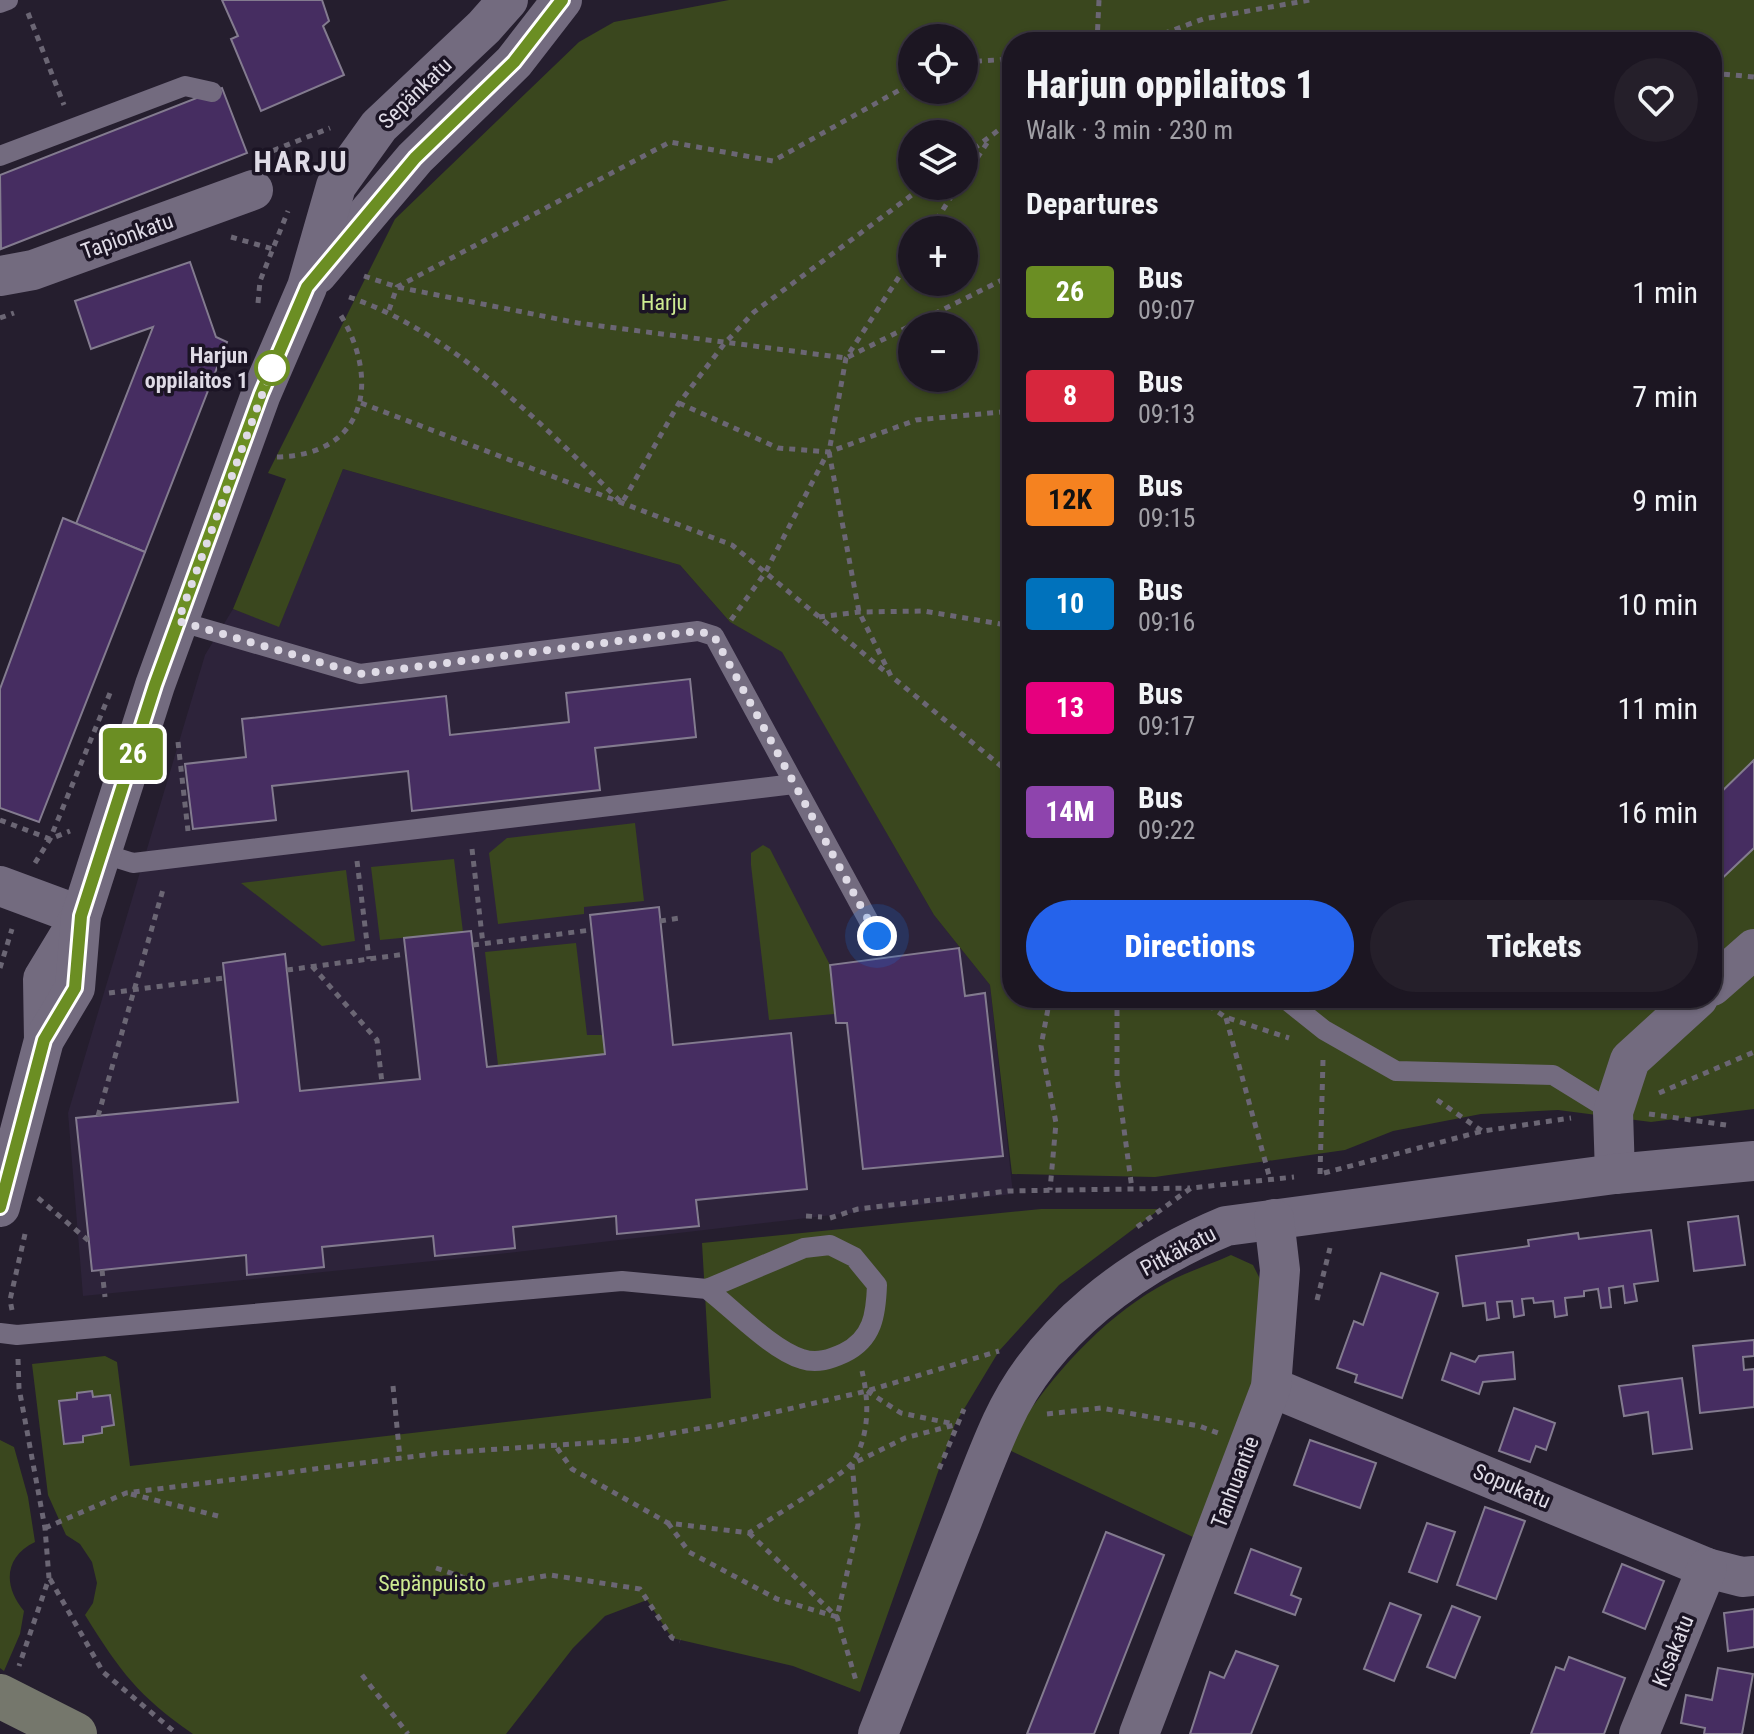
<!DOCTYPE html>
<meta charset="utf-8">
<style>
body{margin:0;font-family:"Roboto Condensed",sans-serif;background:#251f2a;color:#f1f3f6;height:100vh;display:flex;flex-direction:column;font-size:30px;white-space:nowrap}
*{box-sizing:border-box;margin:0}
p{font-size:26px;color:#a09fa5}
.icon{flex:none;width:44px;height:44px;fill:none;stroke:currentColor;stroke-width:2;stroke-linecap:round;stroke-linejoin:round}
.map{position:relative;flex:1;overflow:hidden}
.side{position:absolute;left:1002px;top:32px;width:720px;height:976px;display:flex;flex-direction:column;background:#1c1622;border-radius:32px;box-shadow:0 2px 6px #0004,0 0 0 2px #3a3540}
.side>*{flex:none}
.badge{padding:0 16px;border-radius:6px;font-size:28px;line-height:52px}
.buttons{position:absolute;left:898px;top:24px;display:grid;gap:16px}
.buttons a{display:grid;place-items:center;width:80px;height:80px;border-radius:50%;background:#1c1622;box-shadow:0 2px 6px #0004,0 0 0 2px #3a3540;font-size:40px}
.you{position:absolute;width:40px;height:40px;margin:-20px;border:6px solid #fff;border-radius:50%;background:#1a73e8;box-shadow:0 0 0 12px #1a73e833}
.map>.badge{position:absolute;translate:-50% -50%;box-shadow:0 0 0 4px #fff}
h2{padding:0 24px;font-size:30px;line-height:72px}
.round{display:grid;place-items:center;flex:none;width:84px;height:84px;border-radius:42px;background:#251f2a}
.headline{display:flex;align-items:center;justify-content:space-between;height:136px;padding:0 24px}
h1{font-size:38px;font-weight:800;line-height:60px}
.action{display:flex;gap:16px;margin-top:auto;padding:16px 24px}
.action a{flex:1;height:92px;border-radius:48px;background:#2563eb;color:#fff;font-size:32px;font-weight:800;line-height:92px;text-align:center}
.action a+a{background:#251f2a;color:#f1f3f6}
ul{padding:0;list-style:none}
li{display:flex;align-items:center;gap:24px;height:104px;padding:0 24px}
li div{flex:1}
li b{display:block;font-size:30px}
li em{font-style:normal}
li .badge{min-width:88px;font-weight:700;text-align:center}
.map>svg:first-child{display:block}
.built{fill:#2d233a}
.green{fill:#3a471e;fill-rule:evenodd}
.building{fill:#462d61;stroke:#837b8f;stroke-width:2}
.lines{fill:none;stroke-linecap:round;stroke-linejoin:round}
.path{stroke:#6b6674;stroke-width:5;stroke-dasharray:6 6;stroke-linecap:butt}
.service{stroke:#736b7f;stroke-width:20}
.minor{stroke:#736b7f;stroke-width:40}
.secondary{stroke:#75776c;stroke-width:44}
.line-casing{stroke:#fff;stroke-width:18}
.line{stroke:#6b8e23;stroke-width:12}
.walk{stroke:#dfdbe6;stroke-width:8;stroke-dasharray:0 14.4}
.stop-dot{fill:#fff;stroke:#6b8e23;stroke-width:4}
.labels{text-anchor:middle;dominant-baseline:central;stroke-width:7;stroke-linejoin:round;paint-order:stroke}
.street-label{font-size:22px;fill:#dfdbe6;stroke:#1b1424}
.park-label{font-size:22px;fill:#cdeb91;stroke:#1b1424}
.stop-label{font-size:22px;font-weight:bold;fill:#dfdbe6;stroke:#1b1424;text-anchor:end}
.district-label{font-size:30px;font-weight:bold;letter-spacing:2px;fill:#dfdbe6;stroke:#1b1424}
</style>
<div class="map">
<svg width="1754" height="1734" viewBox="0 0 1754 1734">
<rect width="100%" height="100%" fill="#251e2e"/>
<path class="built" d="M 343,469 L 680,565 L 730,622 L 782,651 L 934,915 L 990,985 L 1013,1194 L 473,1257 L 83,1296 L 68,1113 L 205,655 L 233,609 L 279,626 Z"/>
<g class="green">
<path d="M 729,0 L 1754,0 L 1754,1109 L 1651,1122 L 1558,1110 L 1481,1114 L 1393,1131 L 1345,1150 L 1155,1177 L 1012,1174 L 990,985 L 934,915 L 782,652 L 730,622 L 680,565 L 343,469 L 279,627 L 233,609 L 286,479 L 268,473 L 395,219 L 579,42 L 614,22 ZM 912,38 L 964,38 L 964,90 L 912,90 ZM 1012,42 L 1712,42 L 1712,998 L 1012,998 ZM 912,134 L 964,134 L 964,186 L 912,186 ZM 912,230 L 964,230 L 964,282 L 912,282 ZM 912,326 L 964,326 L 964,378 L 912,378 Z"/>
<path d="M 635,823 L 644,901 L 584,907 L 584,914 L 498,924 L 489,853 L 507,838 Z"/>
<path d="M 763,845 L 770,849 L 830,965 L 834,1014 L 769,1020 L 751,865 L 751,853 Z"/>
<path d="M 454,859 L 463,932 L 380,940 L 371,867 Z"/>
<path d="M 346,870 L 355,941 L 322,946 L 241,883 Z"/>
<path d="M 576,943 L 587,1035 L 603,1035 L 605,1054 L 498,1065 L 485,952 Z"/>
<path d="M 1041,1209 L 1160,1209 L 1059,1285 L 999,1351 L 955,1424 L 860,1692 L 793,1666 L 672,1638 L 647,1600 L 605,1616 L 573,1648 L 506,1734 L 193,1734 C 138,1696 120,1671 85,1615 L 93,1603 L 97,1583 L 92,1562 L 80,1544 L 66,1535 L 48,1495 L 32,1364 L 105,1356 L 117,1362 L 130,1466 L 711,1398 L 702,1243 Z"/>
<path d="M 1231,1255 L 1253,1265 L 1264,1287 L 1253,1380 L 1195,1538 L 1005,1448 C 1042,1387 1095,1324 1157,1288 C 1180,1274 1207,1266 1231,1255 Z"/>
<path d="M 0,1440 L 14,1447 L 28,1497 L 35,1542 C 4,1557 3,1586 24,1611 L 20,1634 L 4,1671 L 0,1668 Z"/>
</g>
<g class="building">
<path d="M 222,0 L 322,0 L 329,21 L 323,26 L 344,75 L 261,111 L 231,39 L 238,36 Z"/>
<path d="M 222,88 L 247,153 L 1,249 L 0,175 Z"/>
<path d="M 190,262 L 216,337 L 227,342 L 145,552 L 76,524 L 153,327 L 91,349 L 75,301 Z"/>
<path d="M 63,518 L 145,552 L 39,822 L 0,808 L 0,689 Z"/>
<path d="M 690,679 L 696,737 L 595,748 L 600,790 L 412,811 L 408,771 L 272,786 L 276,820 L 193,829 L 185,764 L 246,757 L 242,719 L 446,696 L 450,735 L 569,722 L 566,693 Z"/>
<path d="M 1754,760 L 1754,848 L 1712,888 L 1712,801 Z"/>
<path d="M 659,907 L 673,1045 L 791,1033 L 807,1189 L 696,1200 L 699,1226 L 617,1234 L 616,1216 L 513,1227 L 515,1248 L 435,1256 L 433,1236 L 322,1247 L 324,1267 L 247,1275 L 246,1255 L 92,1271 L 76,1118 L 238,1102 L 223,963 L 285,954 L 300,1091 L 420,1079 L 404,938 L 471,931 L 487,1067 L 605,1054 L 590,915 Z"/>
<path d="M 959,948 L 965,996 L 985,993 L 1003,1156 L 863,1169 L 847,1023 L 836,1023 L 830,965 Z"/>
<path d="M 1738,1216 L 1745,1265 L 1694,1271 L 1688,1222 Z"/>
<path d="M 1651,1230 L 1658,1281 L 1634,1284 L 1637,1301 L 1625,1303 L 1623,1286 L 1609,1288 L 1611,1307 L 1601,1308 L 1598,1289 L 1584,1291 L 1584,1296 L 1565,1298 L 1567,1315 L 1555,1317 L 1553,1301 L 1534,1303 L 1533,1298 L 1522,1299 L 1524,1315 L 1514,1317 L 1512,1301 L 1497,1302 L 1499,1318 L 1487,1320 L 1485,1303 L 1463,1306 L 1456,1256 L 1529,1246 L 1528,1240 L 1578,1233 L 1579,1239 Z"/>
<path d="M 1381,1273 L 1438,1293 L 1402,1398 L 1355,1382 L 1357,1375 L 1337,1368 L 1354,1321 L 1363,1325 Z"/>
<path d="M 1754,1340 L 1754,1356 L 1743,1357 L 1744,1370 L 1754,1369 L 1754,1407 L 1700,1413 L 1693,1346 Z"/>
<path d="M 1513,1352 L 1515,1379 L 1483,1382 L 1479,1394 L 1442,1380 L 1451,1353 L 1475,1362 L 1479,1356 Z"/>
<path d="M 1682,1378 L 1692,1449 L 1653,1454 L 1648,1412 L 1624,1416 L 1619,1386 Z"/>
<path d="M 92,1391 L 93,1397 L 110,1395 L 114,1425 L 102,1427 L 102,1433 L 83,1436 L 83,1442 L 64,1444 L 59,1401 L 77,1399 L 77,1393 Z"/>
<path d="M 1514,1408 L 1555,1423 L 1546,1450 L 1536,1446 L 1530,1462 L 1499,1451 Z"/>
<path d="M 1310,1440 L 1376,1463 L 1360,1508 L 1294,1485 Z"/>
<path d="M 1485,1507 L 1525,1521 L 1496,1599 L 1457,1585 Z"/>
<path d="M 1427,1523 L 1455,1532 L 1437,1582 L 1409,1572 Z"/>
<path d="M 1106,1532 L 1164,1555 L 1094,1734 L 1027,1734 Z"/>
<path d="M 1251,1549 L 1301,1568 L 1291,1595 L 1301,1599 L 1295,1615 L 1235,1593 Z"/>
<path d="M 1622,1564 L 1664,1581 L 1645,1629 L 1603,1612 Z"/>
<path d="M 1390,1603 L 1421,1615 L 1394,1681 L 1364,1669 Z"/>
<path d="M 1452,1606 L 1480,1617 L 1455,1678 L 1427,1667 Z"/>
<path d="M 1754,1609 L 1754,1647 L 1728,1651 L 1724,1613 Z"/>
<path d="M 1236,1651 L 1278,1666 L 1251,1734 L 1190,1734 L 1210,1672 L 1224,1678 Z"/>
<path d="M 1569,1657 L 1625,1678 L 1604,1734 L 1531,1734 L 1556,1667 L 1564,1670 Z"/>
<path d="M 1718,1668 L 1753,1674 L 1742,1734 L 1704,1734 L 1705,1728 L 1681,1723 L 1686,1695 L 1712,1700 Z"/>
</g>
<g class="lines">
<g class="path">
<path d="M 28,13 L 64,105"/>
<path d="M 1166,36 L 1186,42"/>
<path d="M 1097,42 L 1099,0"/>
<path d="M 1141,42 L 1203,19 L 1310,0"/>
<path d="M 964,62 L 1012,59"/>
<path d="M 1712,73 L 1754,77"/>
<path d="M 262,155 L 330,128"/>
<path d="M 964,156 L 1012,120"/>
<path d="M 964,178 L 989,140"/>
<path d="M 930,230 L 958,186"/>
<path d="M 231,237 L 273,249"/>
<path d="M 912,257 L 846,358 L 829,452 L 859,612 L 891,676 L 1012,775"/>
<path d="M 364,276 L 397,287 L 578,323 L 846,358 L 1012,275"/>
<path d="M 349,297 C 453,332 545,427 622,503 L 679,403 L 725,343 L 754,312 L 924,186"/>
<path d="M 258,303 L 260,281 L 288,211"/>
<path d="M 389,310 L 397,287 L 670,142 L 773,161 L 912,83"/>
<path d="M 0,318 L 14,313"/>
<path d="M 361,403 L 732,545 L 887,673"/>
<path d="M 679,403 L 778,448 L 829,452 L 916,420 L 1012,411"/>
<path d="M 277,457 C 366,455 381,381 340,314"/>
<path d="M 819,617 L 859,612 L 924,611 L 1012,626"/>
<path d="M 731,620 L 765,573 L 828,452"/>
<path d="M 178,742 L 188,831"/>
<path d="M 0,820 L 50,839 L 70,831"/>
<path d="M 472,849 L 483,944"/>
<path d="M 357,861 L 369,959"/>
<path d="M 35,863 L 50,839 L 110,693"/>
<path d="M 660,921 L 680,918"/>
<path d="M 1712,925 L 1721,933"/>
<path d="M 473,945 L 591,930"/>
<path d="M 312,966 L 377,1040 L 382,1083"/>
<path d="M 0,968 L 12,929"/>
<path d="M 287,970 L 406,954"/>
<path d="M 109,993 L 224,978"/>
<path d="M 1050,998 L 1041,1046 L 1056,1123 L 1050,1190"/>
<path d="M 1117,998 L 1117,1077 L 1132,1189"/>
<path d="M 1199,998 L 1225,1017 L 1289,1038"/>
<path d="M 1226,1018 L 1270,1179"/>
<path d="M 1659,1093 L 1754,1052"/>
<path d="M 1437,1100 L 1482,1131"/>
<path d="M 1649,1114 L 1726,1125"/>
<path d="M 98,1116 L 164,886"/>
<path d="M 1324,1173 L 1483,1131 L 1571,1118"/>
<path d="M 1320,1174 L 1323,1060"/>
<path d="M 38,1198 L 89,1241"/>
<path d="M 806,1216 L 822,1217"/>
<path d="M 830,1218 L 858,1209 L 1008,1191 L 1190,1188"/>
<path d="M 1137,1227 L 1191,1188 L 1294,1177"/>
<path d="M 102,1270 L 105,1297"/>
<path d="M 1317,1300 L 1330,1248"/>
<path d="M 12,1310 L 10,1300 L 25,1234"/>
<path d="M 18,1359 L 19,1388 L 45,1528 L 49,1578 L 19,1666"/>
<path d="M 393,1386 L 400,1458"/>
<path d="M 867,1391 L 901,1413 L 954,1424"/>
<path d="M 1047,1414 L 1101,1408 L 1199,1426 L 1218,1433"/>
<path d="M 557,1448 L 572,1469 L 668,1523 L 749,1533 C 766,1521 845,1474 853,1462 C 870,1434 869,1401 862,1371"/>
<path d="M 939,1469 L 964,1409"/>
<path d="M 131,1494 L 218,1516"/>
<path d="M 668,1523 L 689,1552 L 777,1599 L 837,1617 L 858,1525 L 852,1464 L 905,1438 L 958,1424"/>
<path d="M 45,1528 L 126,1493 L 441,1453 L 633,1440 L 719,1425 L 867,1391 L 999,1351"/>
<path d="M 749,1533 L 837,1617 L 857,1684"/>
<path d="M 436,1568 L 488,1586 L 550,1575 L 640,1589 L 672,1638 L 680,1641"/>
<path d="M 50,1579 L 103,1672 L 177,1734"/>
<path d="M 362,1675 L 408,1734"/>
</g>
<g class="service">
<path d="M 0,3 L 8,0"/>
<path d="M 0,156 L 185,86 L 212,92"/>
<path d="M 178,621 L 360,674 L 698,631 L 714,636 L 877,936"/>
<path d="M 101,853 L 133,863 L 794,784"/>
<path d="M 1284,998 L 1324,1030 L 1396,1071 L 1553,1075 L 1613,1112"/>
<path d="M 0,1333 L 17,1335 L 622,1281 L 707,1289 L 804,1248 L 830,1245 L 854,1257 L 877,1285 C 876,1314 873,1339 844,1353 C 831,1359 817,1364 802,1359 C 772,1350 733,1309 707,1289"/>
</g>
<g class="minor">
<path d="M 317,274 L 415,158 L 514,62 L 562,0"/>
<path d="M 0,276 L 33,270 L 253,190"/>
<path d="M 0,886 L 81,916"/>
<path d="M 1712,986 L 1754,949"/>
<path d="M 44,1040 L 43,979 L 77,923"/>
<path d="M 1615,1174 L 1613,1112 L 1630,1060 L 1698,998"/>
<path d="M 0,1207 L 44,1040 L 75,988 L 81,916 L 155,685 L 261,394 L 307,287 L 336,186 L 379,126 L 484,27 L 508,0"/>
<path d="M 1271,1387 L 1707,1568 L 1742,1577 L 1754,1576"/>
<path d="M 878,1734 C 903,1670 929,1606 954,1541 C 970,1502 984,1461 1002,1422 C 1044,1330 1134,1264 1226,1226 L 1615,1174 L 1754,1161"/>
<path d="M 1139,1734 L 1271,1387 L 1280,1270 L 1274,1219"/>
<path d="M 1639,1734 L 1707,1568"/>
</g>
<path class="secondary" d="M 0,1696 L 75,1734"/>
</g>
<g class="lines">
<g class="line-casing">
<path id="line" d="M 0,1207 L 44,1040 L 75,988 L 81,916 L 155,685 L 261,394 L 307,287 L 415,158 L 514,62 L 562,0"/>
</g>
<use href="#line" class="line"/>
<path class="walk" d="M 272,368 L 178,621 L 360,674 L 698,631 L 714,636 L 877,936"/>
</g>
<circle class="stop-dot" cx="272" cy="368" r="16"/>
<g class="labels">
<g class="street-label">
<text transform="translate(415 93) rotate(-44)">Sepänkatu</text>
<text transform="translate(127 236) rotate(-20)">Tapionkatu</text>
<text transform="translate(1178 1251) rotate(-28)">Pitkäkatu</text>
<text transform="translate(1235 1482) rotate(-69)">Tanhuantie</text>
<text transform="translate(1512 1486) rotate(23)">Sopukatu</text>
<text transform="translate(1673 1651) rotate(-68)">Kisakatu</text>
</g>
<g class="park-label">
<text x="664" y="302">Harju</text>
<text x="432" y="1583">Sepänpuisto</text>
</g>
<g class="stop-label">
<text x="248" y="355">Harjun<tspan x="248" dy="25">oppilaitos 1</tspan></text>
</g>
<g class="district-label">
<text x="301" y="161">HARJU</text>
</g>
</g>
</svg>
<div class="buttons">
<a><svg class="icon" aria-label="locate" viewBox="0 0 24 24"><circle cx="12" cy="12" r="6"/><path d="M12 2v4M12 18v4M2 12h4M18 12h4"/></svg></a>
<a><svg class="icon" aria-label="layers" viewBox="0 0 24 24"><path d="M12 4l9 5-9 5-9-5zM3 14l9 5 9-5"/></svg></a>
<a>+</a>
<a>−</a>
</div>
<div class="you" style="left:877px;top:936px"></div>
<b class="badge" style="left:133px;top:754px;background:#6b8e23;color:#fff">26</b>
<section class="side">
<div class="headline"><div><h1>Harjun oppilaitos 1</h1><p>Walk · 3 min · 230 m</p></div><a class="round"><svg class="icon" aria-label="heart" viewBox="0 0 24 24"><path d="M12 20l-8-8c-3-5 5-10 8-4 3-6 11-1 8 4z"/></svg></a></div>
<h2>Departures</h2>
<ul>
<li><span class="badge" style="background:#6b8e23;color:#fff">26</span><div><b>Bus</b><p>09:07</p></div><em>1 min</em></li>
<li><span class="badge" style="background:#d7263d;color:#fff">8</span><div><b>Bus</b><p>09:13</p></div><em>7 min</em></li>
<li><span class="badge" style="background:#f58220;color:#111">12K</span><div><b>Bus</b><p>09:15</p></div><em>9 min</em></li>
<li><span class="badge" style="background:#0072bc;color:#fff">10</span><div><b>Bus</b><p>09:16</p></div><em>10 min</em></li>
<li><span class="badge" style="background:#e6007e;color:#fff">13</span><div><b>Bus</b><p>09:17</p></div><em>11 min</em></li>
<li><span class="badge" style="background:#8e44ad;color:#fff">14M</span><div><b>Bus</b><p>09:22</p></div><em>16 min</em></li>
</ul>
<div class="action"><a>Directions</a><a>Tickets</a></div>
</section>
</div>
